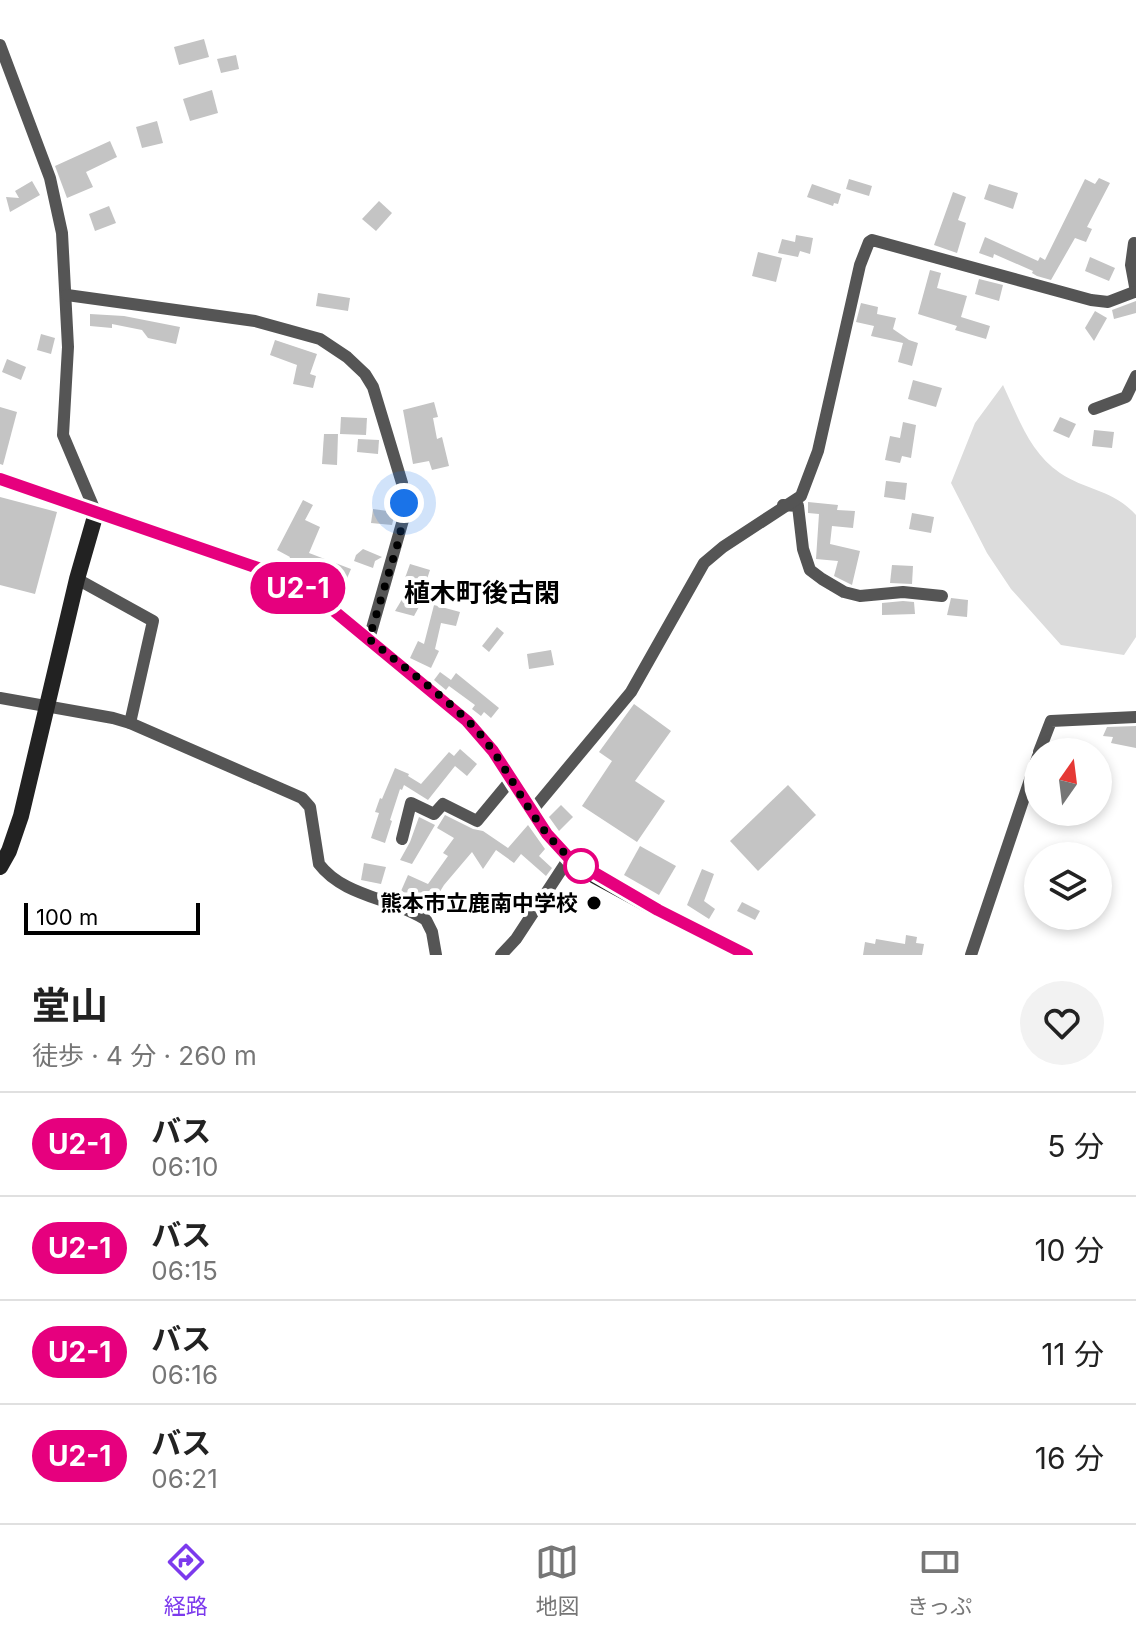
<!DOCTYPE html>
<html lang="ja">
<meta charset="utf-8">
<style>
body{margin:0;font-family:Inter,"Noto Sans JP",sans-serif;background:#f2f2f2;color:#222;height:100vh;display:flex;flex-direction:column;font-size:30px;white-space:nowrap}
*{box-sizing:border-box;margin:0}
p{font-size:26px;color:#767676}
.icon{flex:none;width:44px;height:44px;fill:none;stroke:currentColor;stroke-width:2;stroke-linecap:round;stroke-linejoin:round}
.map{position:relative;height:955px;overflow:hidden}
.side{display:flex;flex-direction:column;background:#fff;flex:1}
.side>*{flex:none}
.badge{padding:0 16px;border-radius:26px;font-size:28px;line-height:52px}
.needle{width:52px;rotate:14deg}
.buttons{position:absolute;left:1024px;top:738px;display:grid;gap:16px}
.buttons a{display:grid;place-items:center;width:88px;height:88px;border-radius:50%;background:#fff;box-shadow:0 4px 12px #0003;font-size:40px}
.scale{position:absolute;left:24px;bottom:20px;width:176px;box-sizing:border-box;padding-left:8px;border:4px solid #000;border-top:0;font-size:22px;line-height:28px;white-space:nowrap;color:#000;-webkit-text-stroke:6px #fff;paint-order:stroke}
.you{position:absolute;width:40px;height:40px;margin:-20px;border:6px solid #fff;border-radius:50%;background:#1a73e8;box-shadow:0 0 0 12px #1a73e833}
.map>.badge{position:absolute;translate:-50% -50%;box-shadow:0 0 0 4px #fff}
.round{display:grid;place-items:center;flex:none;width:84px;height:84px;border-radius:42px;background:#f2f2f2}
.summary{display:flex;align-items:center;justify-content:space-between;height:136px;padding:0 32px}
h1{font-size:38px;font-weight:700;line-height:60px}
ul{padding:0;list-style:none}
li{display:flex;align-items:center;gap:24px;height:104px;padding:0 32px;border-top:2px solid #e0e0e0}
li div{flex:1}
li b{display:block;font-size:30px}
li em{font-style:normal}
li .badge{min-width:88px;font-weight:700;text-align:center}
.tabs{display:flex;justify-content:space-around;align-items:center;height:112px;border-top:2px solid #e0e0e0;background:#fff;font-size:22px;color:#767676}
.tabs a{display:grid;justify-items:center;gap:4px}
.tabs .selected{color:#7c3aed}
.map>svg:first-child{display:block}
.green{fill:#dcdcdc}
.building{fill:#c4c4c4}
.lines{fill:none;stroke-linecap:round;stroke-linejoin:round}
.street{stroke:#555;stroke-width:12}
.secondary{stroke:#222;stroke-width:16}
.line-casing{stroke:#fff;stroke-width:18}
.line{stroke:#e6007e;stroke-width:12}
.walk{stroke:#000;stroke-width:8;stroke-dasharray:0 14.4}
.stop-dot{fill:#fff;stroke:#e6007e;stroke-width:4}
.poi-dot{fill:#000;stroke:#fff;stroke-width:3}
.labels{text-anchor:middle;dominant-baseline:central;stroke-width:8;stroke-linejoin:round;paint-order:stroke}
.poi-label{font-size:22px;font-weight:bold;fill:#000;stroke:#fff;text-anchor:end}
.quarter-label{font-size:26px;font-weight:bold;fill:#000;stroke:#fff}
</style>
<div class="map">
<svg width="1136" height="955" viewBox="0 0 1136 955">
<rect width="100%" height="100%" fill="#fff"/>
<path class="green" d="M 1003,385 C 1018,417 1030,453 1060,473 C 1087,491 1112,489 1136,515 L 1136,637 L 1124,655 L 1061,645 L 1011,589 L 987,553 L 951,483 L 975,423 Z"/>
<g class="building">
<path d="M 204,39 L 209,57 L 179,65 L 174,47 Z"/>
<path d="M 236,55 L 239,69 L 221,73 L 217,59 Z"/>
<path d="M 212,90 L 218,113 L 190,121 L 183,99 Z"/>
<path d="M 157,121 L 163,143 L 142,148 L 136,127 Z"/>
<path d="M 110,141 L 117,157 L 86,172 L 93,187 L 67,198 L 55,166 Z"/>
<path d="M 1099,178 L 1110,183 L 1087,227 L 1092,229 L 1086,242 L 1075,238 L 1051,280 L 1037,276 L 1032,273 L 1033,271 L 994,254 L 993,258 L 979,253 L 985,237 L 1038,261 L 1040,257 L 1045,260 L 1085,179 L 1095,184 Z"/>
<path d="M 849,179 L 872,186 L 869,196 L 846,189 Z"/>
<path d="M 32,181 L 40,195 L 10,212 L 6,197 L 19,198 L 15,191 Z"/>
<path d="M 812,184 L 841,194 L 838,204 L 834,203 L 833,206 L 807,197 Z"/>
<path d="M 989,184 L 1018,193 L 1013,209 L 984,199 Z"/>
<path d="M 953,192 L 966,197 L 958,220 L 966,223 L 957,253 L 934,245 Z"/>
<path d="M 379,201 L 392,213 L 376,231 L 362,219 Z"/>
<path d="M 109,206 L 116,223 L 95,231 L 89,214 Z"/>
<path d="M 796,235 L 813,238 L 810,254 L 800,251 L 798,257 L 778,253 L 782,239 L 795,242 Z"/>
<path d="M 758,252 L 782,258 L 776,282 L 752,276 Z"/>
<path d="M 1090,257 L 1115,268 L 1109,281 L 1085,271 Z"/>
<path d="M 930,270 L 941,273 L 937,288 L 967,296 L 961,317 L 990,326 L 986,339 L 955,330 L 957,326 L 918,314 Z"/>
<path d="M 979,279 L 1003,285 L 999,301 L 975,294 Z"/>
<path d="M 318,293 L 350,298 L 348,311 L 316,306 Z"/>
<path d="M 1136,301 L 1136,313 L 1114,319 L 1112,310 Z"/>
<path d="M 861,303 L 878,307 L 877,314 L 896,318 L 893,329 L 909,340 L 918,343 L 912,366 L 898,362 L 903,343 L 871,336 L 874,326 L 856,322 Z"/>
<path d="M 1095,311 L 1107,318 L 1094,341 L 1085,328 Z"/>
<path d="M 90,314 L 124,316 L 180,327 L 176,344 L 148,338 L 142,330 L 112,324 L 112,328 L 90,326 Z"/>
<path d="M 41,334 L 55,338 L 51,354 L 37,350 Z"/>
<path d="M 275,340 L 317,354 L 310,374 L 316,376 L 313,388 L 293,384 L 297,365 L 270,355 Z"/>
<path d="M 7,359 L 26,367 L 21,380 L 2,372 Z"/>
<path d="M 913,380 L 942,388 L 936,407 L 908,399 Z"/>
<path d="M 434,402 L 438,417 L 433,418 L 437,439 L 442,437 L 449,466 L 432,470 L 429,461 L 413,464 L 403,410 Z"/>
<path d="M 0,407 L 17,412 L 3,465 L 0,464 Z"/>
<path d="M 341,417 L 367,418 L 366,435 L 340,434 Z"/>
<path d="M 1060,417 L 1076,424 L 1069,438 L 1053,431 Z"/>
<path d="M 903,422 L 916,425 L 911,458 L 902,456 L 900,463 L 885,460 L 890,436 L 900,438 Z"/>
<path d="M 1094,430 L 1114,432 L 1112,448 L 1092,446 Z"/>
<path d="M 324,434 L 338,434 L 337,465 L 322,464 Z"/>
<path d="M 358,439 L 379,440 L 378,454 L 357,452 Z"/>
<path d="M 886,481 L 907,483 L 905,500 L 884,497 Z"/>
<path d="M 0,497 L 57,512 L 35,594 L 0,585 Z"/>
<path d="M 303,500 L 313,505 L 305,520 L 320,527 L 309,553 L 351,569 L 342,590 L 323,582 L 321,587 L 313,584 L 314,580 L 285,568 L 290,557 L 277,550 Z"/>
<path d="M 808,502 L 838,505 L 837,510 L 855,511 L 853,528 L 832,526 L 830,544 L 860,551 L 852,585 L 834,576 L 838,561 L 816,559 L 819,514 L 808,513 Z"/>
<path d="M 373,509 L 395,512 L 392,525 L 371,523 Z"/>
<path d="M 912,513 L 934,517 L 931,533 L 909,529 Z"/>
<path d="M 363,549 L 382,557 L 375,561 L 373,568 L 354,561 L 356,555 Z"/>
<path d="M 410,564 L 430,570 L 425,585 L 405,578 Z"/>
<path d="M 892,565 L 913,566 L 912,584 L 890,583 Z"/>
<path d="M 404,596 L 420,605 L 414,616 L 395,611 Z"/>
<path d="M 951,598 L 968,600 L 967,617 L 947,615 Z"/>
<path d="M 903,601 L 914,602 L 915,614 L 882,615 L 882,603 Z"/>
<path d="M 434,605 L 460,612 L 456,626 L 441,623 L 435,649 L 439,651 L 431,668 L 410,658 L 418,641 L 424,644 Z"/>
<path d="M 497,627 L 504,633 L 489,652 L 482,646 Z"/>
<path d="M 551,650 L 554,665 L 529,669 L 527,654 Z"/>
<path d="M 440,672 L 451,680 L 456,673 L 499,708 L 491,718 L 484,712 L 481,716 L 472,709 L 475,705 L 449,686 L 446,690 L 434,680 Z"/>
<path d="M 634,704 L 671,731 L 635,781 L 665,801 L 637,842 L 582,806 L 612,761 L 599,752 Z"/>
<path d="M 1136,726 L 1136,748 L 1111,743 L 1113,737 L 1103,736 L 1107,727 Z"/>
<path d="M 460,749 L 477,764 L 467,776 L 455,766 L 428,800 L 404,785 L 402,790 L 400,789 L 390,820 L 392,821 L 385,843 L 371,838 L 379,813 L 375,812 L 380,798 L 382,799 L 395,768 L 409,774 L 408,776 L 421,784 L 449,752 L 454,756 Z"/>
<path d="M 788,785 L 816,815 L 758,871 L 730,841 Z"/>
<path d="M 561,805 L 573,817 L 559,831 L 549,817 Z"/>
<path d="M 445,815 L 473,829 L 483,831 L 508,848 L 528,825 L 545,849 L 539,856 L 552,868 L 546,876 L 521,854 L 514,863 L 496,850 L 483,869 L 472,852 L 444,885 L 428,911 L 417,904 L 419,900 L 401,891 L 408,875 L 428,884 L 448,856 L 443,853 L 454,838 L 437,828 Z"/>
<path d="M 419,817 L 435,825 L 412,864 L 400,860 L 410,842 Z"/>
<path d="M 640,846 L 676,866 L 659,895 L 624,875 Z"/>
<path d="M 364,863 L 386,867 L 381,884 L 361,880 Z"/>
<path d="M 702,869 L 714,874 L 704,901 L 715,909 L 709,919 L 687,905 Z"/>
<path d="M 742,902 L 760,911 L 755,920 L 737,911 Z"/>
<path d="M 906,935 L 917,937 L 916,943 L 924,944 L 922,955 L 863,955 L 865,942 L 875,944 L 876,939 L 905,944 Z"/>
</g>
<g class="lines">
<g class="street">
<path d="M 0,45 L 50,178 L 62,233 L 68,347 L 63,435 L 96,513"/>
<path d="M 1134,243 L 1131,265 L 1136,292"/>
<path d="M 67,295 L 255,321 L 320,339 L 347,357 L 365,374 L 373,387 L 402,483 L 405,513 L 369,639"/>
<path d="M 1094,409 L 1126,397 L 1136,376"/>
<path d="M 783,505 L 798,506 L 803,549 L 810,570 L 822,579 L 844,592 L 860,596 L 903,592 L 942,596"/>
<path d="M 77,579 L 153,621 L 130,723"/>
<path d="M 0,698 L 113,718 L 130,723 L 302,798 L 310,807 L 319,864 C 344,897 393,898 426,920 L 432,932 L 436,955"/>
<path d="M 1039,752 L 1051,721 L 1136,717"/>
<path d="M 531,812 L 631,692 L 704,563 L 723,547 L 801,496 L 818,451 L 860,265 L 869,242 L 872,240 L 1091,300 L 1108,302 L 1134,292"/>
<path d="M 402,839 L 411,803 L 434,814 L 443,804 L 477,821 L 511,780"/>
<path d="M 501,955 L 516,939 L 569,858"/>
<path d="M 971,955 L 1038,756"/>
</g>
<g class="secondary">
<path d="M 0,479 L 258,568 L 322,601 L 467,721 L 493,751 L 547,834 L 569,858 L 595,876 L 658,910 L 747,955"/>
<path d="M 0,867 L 9,851 L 21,816 L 77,579 L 96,513"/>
</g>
</g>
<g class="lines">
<g class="line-casing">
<path id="line" d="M 0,479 L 258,568 L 322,601 L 467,721 L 493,751 L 547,834 L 569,858 L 658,910 L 747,955"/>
</g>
<use href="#line" class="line"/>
<path class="walk" d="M 404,503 L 405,513 L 397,546 L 369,639 C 403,667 453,702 481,735 C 516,778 534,834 581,866"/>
</g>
<circle class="stop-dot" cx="581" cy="866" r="16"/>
<circle class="poi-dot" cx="594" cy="903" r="8"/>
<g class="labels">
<g class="poi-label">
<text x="578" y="903">熊本市立鹿南中学校</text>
</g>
<g class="quarter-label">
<text x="482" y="592">植木町後古閑</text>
</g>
</g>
</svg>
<div class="buttons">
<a><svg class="needle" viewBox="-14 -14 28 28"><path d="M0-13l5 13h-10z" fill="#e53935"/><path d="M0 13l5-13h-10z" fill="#767676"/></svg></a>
<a><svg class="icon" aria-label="layers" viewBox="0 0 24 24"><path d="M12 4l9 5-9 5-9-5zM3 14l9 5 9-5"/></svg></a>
</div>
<div class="scale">100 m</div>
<div class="you" style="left:404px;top:503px"></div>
<b class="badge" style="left:298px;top:588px;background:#e6007e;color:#fff">U2-1</b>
</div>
<section class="side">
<div class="summary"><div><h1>堂山</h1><p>徒歩 · 4 分 · 260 m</p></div><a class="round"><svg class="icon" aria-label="heart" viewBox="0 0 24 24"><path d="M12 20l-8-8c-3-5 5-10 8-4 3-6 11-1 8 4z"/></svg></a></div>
<ul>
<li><span class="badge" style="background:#e6007e;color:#fff">U2-1</span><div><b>バス</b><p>06:10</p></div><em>5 分</em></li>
<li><span class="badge" style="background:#e6007e;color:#fff">U2-1</span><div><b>バス</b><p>06:15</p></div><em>10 分</em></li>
<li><span class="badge" style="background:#e6007e;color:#fff">U2-1</span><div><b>バス</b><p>06:16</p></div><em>11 分</em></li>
<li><span class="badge" style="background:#e6007e;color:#fff">U2-1</span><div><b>バス</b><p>06:21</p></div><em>16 分</em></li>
</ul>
</section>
<nav class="tabs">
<a class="selected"><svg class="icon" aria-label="directions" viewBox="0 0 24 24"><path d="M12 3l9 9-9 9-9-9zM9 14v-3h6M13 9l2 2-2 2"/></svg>経路</a>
<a><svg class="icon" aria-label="map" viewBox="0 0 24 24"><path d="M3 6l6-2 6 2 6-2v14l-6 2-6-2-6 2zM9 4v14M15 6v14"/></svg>地図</a>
<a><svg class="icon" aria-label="tickets" viewBox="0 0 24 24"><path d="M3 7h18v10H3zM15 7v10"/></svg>きっぷ</a>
</nav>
